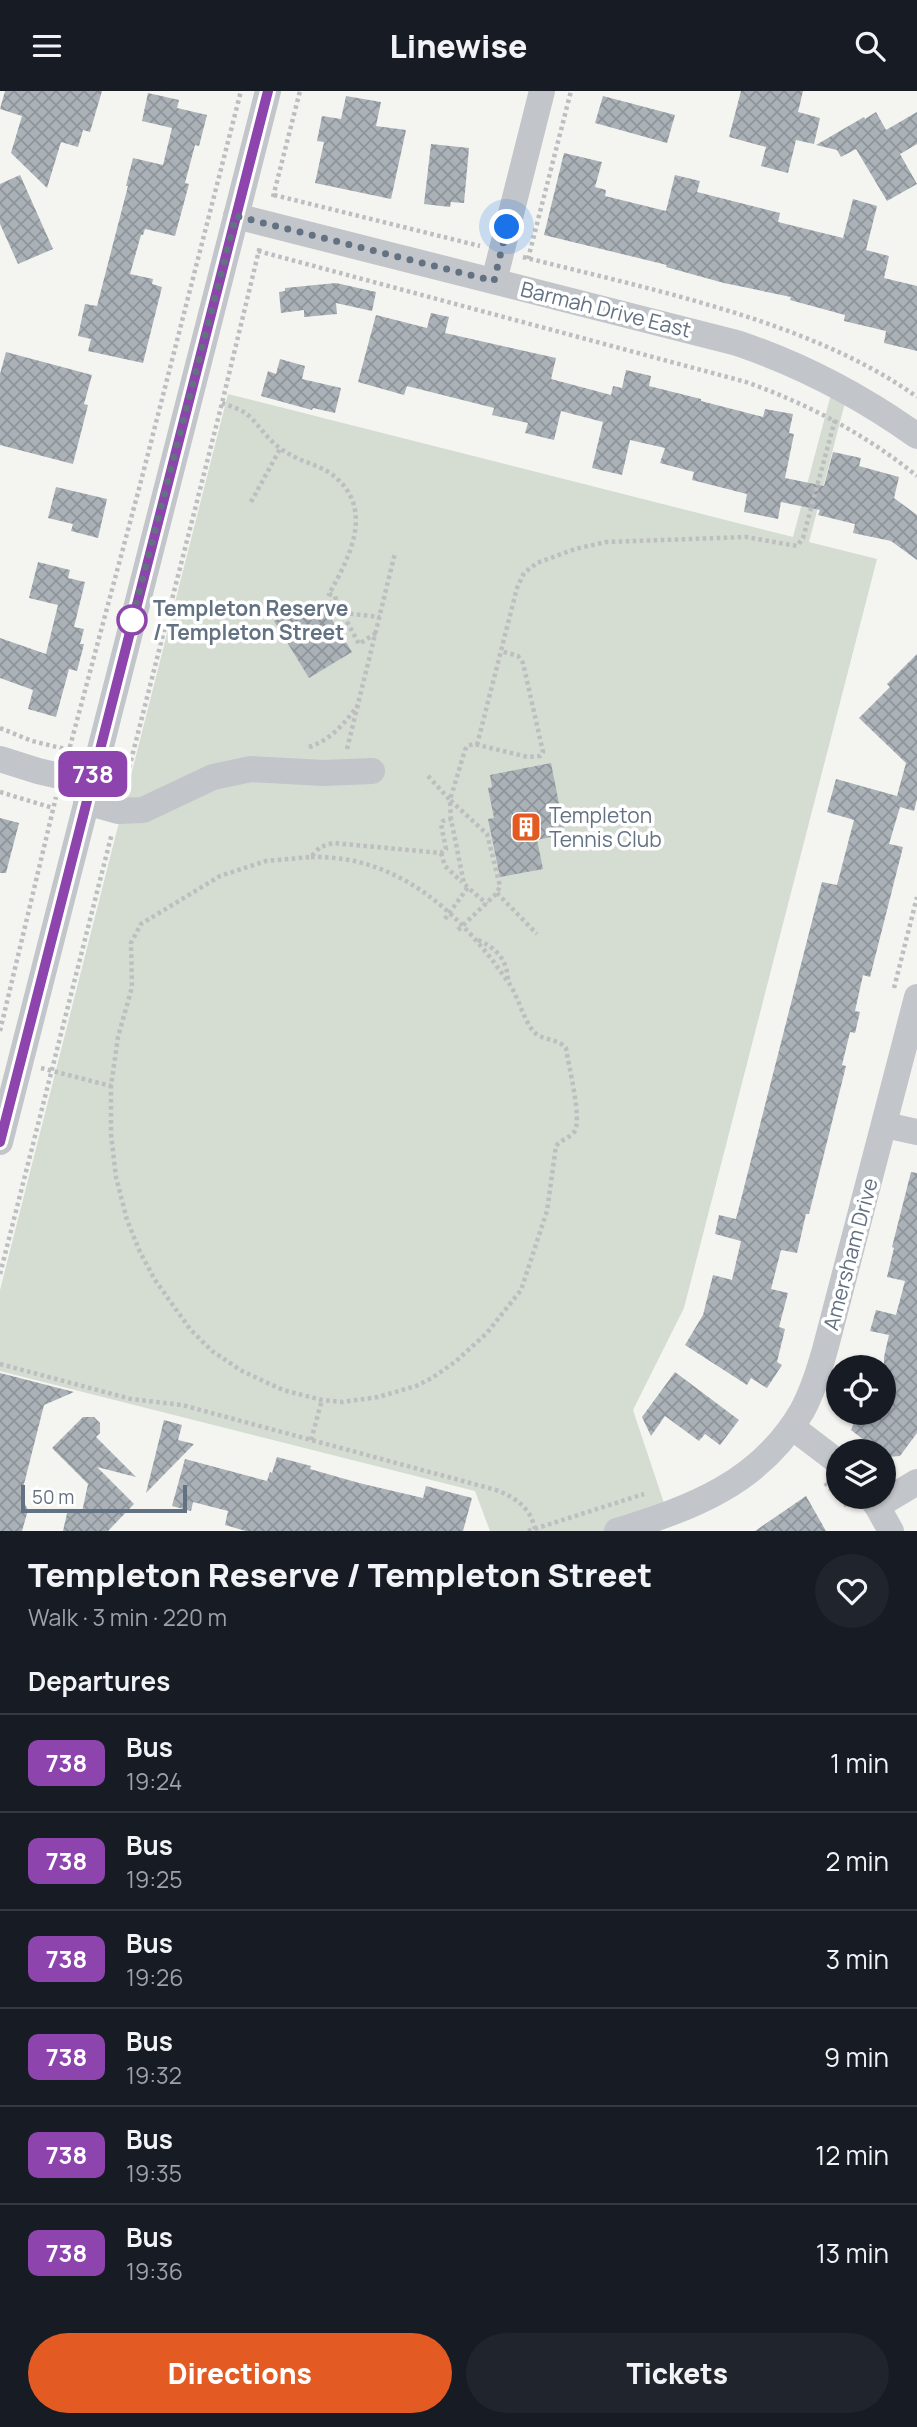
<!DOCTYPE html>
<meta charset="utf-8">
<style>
body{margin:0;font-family:Manrope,sans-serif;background:#20242c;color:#f1f3f6;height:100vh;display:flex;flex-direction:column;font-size:26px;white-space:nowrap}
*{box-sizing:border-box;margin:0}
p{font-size:23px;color:#9ea1a6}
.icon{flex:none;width:38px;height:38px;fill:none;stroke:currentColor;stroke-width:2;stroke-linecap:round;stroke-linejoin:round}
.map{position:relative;height:1440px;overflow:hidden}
.drawer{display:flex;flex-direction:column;background:#171b24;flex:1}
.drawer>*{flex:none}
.badge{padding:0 14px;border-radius:10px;font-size:24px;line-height:46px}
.tools{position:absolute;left:826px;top:1264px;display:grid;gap:14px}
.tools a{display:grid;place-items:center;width:70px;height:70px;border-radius:50%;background:#171b24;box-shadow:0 2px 5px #0004;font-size:35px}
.scale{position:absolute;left:21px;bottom:18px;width:166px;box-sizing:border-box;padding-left:7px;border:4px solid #637282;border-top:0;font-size:19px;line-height:24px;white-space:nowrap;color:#637282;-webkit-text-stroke:5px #fff;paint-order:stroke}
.you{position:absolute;width:35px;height:35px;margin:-18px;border:5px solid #fff;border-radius:50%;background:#1a73e8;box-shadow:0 0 0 10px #1a73e833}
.map>.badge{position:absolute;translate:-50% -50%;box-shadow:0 0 0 4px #fff}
h2{padding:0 28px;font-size:26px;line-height:63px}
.round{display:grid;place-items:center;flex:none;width:74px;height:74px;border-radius:37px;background:#20242c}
.overview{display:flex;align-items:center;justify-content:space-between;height:119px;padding:0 28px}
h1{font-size:33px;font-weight:800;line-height:52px}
.primary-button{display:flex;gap:14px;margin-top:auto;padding:14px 28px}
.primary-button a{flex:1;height:80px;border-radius:42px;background:#e35b22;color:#fff;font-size:28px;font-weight:800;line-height:80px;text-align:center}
.primary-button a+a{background:#20242c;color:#f1f3f6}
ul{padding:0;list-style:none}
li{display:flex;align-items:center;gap:21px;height:98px;padding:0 28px;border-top:2px solid #363941}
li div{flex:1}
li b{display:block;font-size:26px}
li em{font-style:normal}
li .badge{min-width:77px;font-weight:700;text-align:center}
header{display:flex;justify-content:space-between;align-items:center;height:91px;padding:0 28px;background:#171b24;font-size:32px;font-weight:800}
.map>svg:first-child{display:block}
.green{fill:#d5dcd2}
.building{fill:url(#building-cross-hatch)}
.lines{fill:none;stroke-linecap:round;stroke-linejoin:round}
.path{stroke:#bcbec0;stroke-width:4.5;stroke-dasharray:3.5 3.5;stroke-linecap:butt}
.minor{stroke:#c2c5c9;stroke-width:26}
.line-casing{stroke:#fff;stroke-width:16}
.line{stroke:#8e44ad;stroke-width:10}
.walk{stroke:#637282;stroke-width:7;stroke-dasharray:0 12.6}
.stop-dot{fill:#fff;stroke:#8e44ad;stroke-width:3.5}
.labels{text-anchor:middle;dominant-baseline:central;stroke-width:7;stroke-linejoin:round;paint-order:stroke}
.street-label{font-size:21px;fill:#637282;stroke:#fff}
.stop-label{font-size:21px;font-weight:bold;fill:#637282;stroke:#fff;text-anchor:start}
.poi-label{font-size:21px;fill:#637282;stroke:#fff;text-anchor:start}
</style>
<header><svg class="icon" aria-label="menu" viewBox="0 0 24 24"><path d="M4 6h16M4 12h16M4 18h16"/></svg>Linewise<svg class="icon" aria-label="search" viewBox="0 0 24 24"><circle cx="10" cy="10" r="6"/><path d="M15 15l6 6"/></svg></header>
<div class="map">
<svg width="917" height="1440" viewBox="0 0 917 1440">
<defs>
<pattern id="building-cross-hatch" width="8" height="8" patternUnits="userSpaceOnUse" patternTransform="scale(1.75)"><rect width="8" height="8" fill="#aab1b7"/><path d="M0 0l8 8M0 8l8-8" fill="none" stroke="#8e949a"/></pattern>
</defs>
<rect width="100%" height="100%" fill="#f4f5f1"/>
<path class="green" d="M 834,292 L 848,300 L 809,451 L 877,468 L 684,1217 L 633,1319 L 668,1424 L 617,1440 L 490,1440 L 475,1400 L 0,1280 L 0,1199 L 228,303 L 793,446 Z"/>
<g class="building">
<path d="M 5,0 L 102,0 L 90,41 L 83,39 L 78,56 L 61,51 L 47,97 L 11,62 L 22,25 L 0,18 Z"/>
<path d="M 741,0 L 803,0 L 798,21 L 820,27 L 814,53 L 796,49 L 788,82 L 761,75 L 766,56 L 729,46 Z"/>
<path d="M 148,2 L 179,9 L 177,17 L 207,24 L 199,55 L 195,54 L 185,92 L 189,93 L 175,145 L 145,138 L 143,144 L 141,144 L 130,183 L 153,188 L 152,193 L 162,196 L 143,272 L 88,260 L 91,248 L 78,245 L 85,213 L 97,215 L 128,95 L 126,95 L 133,67 L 163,74 L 172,37 L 142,30 Z"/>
<path d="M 346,5 L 381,11 L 376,35 L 406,39 L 391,108 L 315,92 L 324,51 L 317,50 L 322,25 L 341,28 Z"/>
<path d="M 603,5 L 675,24 L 667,52 L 595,32 Z"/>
<path d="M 876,21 L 886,39 L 917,21 L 917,53 L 900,63 L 917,93 L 887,110 L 856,58 L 841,66 L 837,59 L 816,54 L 864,26 L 865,28 Z"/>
<path d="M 431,53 L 469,57 L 464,112 L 451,111 L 450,116 L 424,113 Z"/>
<path d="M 564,62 L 602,71 L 595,96 L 606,99 L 605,105 L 666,120 L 675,84 L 700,90 L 697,101 L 780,122 L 778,131 L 843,147 L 853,108 L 877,115 L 866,159 L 889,165 L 884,187 L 917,195 L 917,260 L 884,252 L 886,240 L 844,230 L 845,224 L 790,209 L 791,206 L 724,192 L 666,176 L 667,174 L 544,144 Z"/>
<path d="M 20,84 L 53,158 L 18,173 L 0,133 L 0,93 Z"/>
<path d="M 336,192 L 376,201 L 372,220 L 336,212 L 337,223 L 304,226 L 304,219 L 281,222 L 279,201 L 285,200 L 285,197 Z"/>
<path d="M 431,222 L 449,226 L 445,242 L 556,267 L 551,288 L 611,304 L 613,295 L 622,297 L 626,279 L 651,285 L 649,295 L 701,308 L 701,310 L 763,326 L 765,318 L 793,323 L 789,342 L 794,343 L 785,387 L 824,395 L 833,361 L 861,367 L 859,375 L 899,386 L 894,407 L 917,424 L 917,469 L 891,450 L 853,442 L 855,433 L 818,424 L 820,419 L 781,411 L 778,428 L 744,421 L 747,403 L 692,389 L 694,381 L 660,372 L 665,357 L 630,349 L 622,384 L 592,377 L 603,331 L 561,320 L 554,349 L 525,342 L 528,332 L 492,324 L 494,317 L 407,295 L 404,304 L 358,291 L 376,224 L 427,237 Z"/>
<path d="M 6,261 L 92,284 L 84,313 L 88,314 L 73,373 L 0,354 L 0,283 Z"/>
<path d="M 280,268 L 305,275 L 302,288 L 341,297 L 335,322 L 313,317 L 312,319 L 261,305 L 268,280 L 276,283 Z"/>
<path d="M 56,396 L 107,408 L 98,447 L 71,440 L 73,433 L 48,427 Z"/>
<path d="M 38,471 L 70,479 L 68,487 L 85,491 L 74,536 L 84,538 L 80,553 L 84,553 L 77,580 L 69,578 L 56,626 L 28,618 L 33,599 L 0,587 L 0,547 L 46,563 L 58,514 L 29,507 Z"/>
<path d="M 321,511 L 352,561 L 309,587 L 274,530 L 289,521 L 294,528 Z"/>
<path d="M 917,563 L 917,708 L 914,720 L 900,716 L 889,753 L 903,756 L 870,886 L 863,884 L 855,920 L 860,921 L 855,942 L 850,941 L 842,974 L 846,975 L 809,1123 L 806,1123 L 797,1162 L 781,1159 L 771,1198 L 788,1202 L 779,1236 L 785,1238 L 777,1271 L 782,1274 L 767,1297 L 751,1287 L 747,1294 L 685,1254 L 703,1224 L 713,1184 L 732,1189 L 741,1150 L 715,1143 L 719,1124 L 736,1128 L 822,791 L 837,794 L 854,729 L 827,721 L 836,688 L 897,705 L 906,672 L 859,627 L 890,596 L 887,593 Z"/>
<path d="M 551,672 L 565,743 L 537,749 L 543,778 L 500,786 L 488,728 L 494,727 L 488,697 L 492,696 L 490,684 Z"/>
<path d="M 0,727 L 19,732 L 6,782 L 0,782 Z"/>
<path d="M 911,1081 L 917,1082 L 917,1342 L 900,1365 L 887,1366 L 884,1364 L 884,1360 L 878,1360 L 851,1339 L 858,1321 L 884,1321 L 884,1266 L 889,1244 L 870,1240 L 876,1219 L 896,1224 L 905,1190 L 887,1186 L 894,1157 L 892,1156 Z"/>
<path d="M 675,1281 L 739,1329 L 720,1354 L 705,1343 L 699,1350 L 665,1325 L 651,1345 L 642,1326 Z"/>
<path d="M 0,1282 L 74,1301 L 44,1314 L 21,1405 L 28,1419 L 22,1440 L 0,1440 Z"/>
<path d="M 83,1326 L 94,1326 L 100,1332 L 100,1342 L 96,1346 L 136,1386 L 97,1376 L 134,1413 L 108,1440 L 63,1440 L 68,1418 L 82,1421 L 88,1393 L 52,1357 Z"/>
<path d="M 164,1329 L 182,1334 L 178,1349 L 194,1353 L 146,1402 Z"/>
<path d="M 277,1366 L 311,1375 L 310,1378 L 359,1392 L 423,1407 L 426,1395 L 472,1407 L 463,1440 L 246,1440 L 225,1434 L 228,1420 L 193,1411 L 191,1420 L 172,1415 L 185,1368 L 267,1390 L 270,1381 L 272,1382 Z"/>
<path d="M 806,1405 L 826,1440 L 755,1440 Z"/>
</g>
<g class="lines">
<g class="path">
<path d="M 274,104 L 480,155"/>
<path d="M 273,106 L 300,0"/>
<path d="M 258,160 L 746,291 C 808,313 865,343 917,385"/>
<path d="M 523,166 C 648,198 812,230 917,306"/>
<path d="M 528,168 L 571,0"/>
<path d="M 222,312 C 232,316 244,319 251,327 C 263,339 270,352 286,361 C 299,370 316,373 330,382 C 376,415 351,464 329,503 L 335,505 L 337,512 L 359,553 L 376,542"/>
<path d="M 251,411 L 280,358"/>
<path d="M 343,522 L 380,526"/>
<path d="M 0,637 L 32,650 L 69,659"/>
<path d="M 477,654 L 517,497 L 524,482 L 537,472 L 575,458 L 606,451 L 746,446 L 797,455 L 803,447 L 835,329"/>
<path d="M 309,656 C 331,649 345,632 358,614"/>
<path d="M 347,658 L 395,462"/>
<path d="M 68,663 L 140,394 L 241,0"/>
<path d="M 428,685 L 450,709 L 451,728 L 464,793 L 487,813"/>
<path d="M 124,697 L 222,312 L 260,155"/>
<path d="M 0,701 L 53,717"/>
<path d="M 441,762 L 445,775 L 462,791"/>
<path d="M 311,766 C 398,764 459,821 506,888 C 518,903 522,926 533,940 C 542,950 557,947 566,957 C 568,973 583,1030 574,1041 C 569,1047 561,1049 556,1055 L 547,1120 L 521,1199 L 487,1242 L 455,1271 L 432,1287 L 416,1295 L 378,1306 L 342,1311 L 322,1309 L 283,1299 L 242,1280 L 212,1260 L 190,1238 L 155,1189 L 140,1161 L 127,1129 L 116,1086 L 111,1043 L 111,995 L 118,946 L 132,896 L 131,852 L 141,833 L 220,785 L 266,770 L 311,766 L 320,756 L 333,752 L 441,762 L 446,758 L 441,733 L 443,730 L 451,728"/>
<path d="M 497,802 L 537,843"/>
<path d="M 445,828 L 468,796"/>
<path d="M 458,839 L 497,802 L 500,795 L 487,743 L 450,709 L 465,659 L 467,655 L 474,653 L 528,666 L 540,665 L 543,661 L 523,572 L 518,565 L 501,560"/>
<path d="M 478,849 C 496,857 507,868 508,889"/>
<path d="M 894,897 L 917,806"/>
<path d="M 0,940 L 56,706"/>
<path d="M 41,977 L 111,995"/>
<path d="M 0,1183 L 112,742"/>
<path d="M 0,1273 L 131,1308 L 182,1314 L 496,1399 C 516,1407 530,1416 535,1438"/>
<path d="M 311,1349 L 322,1309"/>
<path d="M 825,1392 L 848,1416"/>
<path d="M 528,1440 L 644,1403"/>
</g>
<g class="minor">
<path d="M 236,125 L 737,252 C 802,274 861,305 917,345"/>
<path d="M 494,190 L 542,0"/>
<path d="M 0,668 L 38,680 L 90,692"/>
<path d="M 86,711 L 118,720 L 143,719 L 213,686 L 251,678 L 324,682 L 372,680"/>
<path d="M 885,1034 L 917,1041"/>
<path d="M 0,1051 L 268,0"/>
<path d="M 792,1336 L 838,1371"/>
<path d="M 869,1405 L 877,1415 L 891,1440"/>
<path d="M 877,1415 L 917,1391"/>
<path d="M 617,1440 C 692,1417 760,1392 802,1320 C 813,1300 820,1277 826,1255 L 917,906"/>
</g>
</g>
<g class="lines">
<g class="line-casing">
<path id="line" d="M 0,1051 L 268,0"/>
</g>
<use href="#line" class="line"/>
<path class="walk" d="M 132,529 L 131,533 L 236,125 L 494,190 L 507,136"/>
</g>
<defs>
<g id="building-square" transform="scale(1.575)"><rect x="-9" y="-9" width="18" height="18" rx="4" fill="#e35b22" stroke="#fff"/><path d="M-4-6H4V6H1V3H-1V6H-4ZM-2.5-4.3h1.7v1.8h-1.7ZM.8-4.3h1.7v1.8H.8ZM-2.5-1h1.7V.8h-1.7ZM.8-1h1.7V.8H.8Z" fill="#fff"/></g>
</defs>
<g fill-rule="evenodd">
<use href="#building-square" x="526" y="736"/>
</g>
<circle class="stop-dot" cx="132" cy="529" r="14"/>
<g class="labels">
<g class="street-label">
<text transform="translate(606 218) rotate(14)">Barmah Drive East</text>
<text transform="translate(850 1163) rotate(-75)">Amersham Drive</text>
</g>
<g class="stop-label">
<text x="153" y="517">Templeton Reserve<tspan x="153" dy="24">/ Templeton Street</tspan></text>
</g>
<g class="poi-label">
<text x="549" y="724">Templeton<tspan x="549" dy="24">Tennis Club</tspan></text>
</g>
</g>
</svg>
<div class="tools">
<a><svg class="icon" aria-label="locate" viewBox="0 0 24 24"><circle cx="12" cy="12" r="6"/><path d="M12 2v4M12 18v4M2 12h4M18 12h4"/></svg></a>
<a><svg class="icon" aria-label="layers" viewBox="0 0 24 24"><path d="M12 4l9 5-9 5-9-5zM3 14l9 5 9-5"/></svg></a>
</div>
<div class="scale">50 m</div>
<div class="you" style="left:507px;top:136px"></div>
<b class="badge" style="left:93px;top:683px;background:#8e44ad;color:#fff">738</b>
</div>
<section class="drawer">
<div class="overview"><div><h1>Templeton Reserve / Templeton Street</h1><p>Walk · 3 min · 220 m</p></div><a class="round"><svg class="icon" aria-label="heart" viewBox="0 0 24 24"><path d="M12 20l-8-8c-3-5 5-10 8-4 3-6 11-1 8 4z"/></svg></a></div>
<h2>Departures</h2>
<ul>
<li><span class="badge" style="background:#8e44ad;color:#fff">738</span><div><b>Bus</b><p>19:24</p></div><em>1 min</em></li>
<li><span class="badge" style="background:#8e44ad;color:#fff">738</span><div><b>Bus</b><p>19:25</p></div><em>2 min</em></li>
<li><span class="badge" style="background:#8e44ad;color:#fff">738</span><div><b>Bus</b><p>19:26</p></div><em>3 min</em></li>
<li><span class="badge" style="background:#8e44ad;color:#fff">738</span><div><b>Bus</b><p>19:32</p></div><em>9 min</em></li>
<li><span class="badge" style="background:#8e44ad;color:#fff">738</span><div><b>Bus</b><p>19:35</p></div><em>12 min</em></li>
<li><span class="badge" style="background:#8e44ad;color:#fff">738</span><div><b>Bus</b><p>19:36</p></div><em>13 min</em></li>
</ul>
<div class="primary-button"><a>Directions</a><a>Tickets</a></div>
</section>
